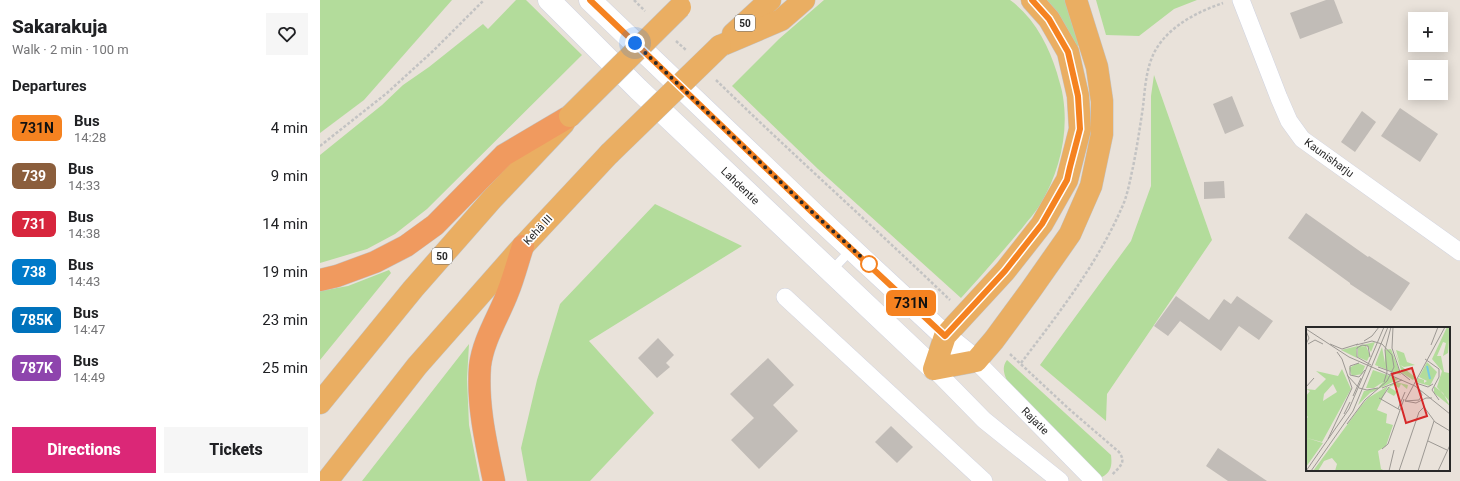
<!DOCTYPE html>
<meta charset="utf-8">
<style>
body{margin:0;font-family:Roboto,sans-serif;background:#f6f6f6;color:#202124;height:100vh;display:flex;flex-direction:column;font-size:15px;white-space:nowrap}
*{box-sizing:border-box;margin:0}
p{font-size:13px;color:#757577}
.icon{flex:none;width:22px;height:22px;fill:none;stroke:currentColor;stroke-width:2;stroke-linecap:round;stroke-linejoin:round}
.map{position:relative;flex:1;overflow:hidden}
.details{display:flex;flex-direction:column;background:#fff;width:320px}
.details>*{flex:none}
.badge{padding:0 8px;border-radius:6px;font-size:14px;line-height:26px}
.buttons{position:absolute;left:1088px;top:12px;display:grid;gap:8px}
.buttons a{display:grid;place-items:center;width:40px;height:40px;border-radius:0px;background:#fff;box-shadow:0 2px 10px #0003;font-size:20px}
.you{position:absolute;width:20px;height:20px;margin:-10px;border:3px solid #fff;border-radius:50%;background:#1a73e8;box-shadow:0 0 0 6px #1a73e833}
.map>.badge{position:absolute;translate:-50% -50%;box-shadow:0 0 0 2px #fff}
h2{padding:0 12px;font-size:15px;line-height:36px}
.round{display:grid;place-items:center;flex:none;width:42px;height:42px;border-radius:0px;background:#f6f6f6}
.headline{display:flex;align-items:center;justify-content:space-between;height:68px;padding:0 12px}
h1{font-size:19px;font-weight:800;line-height:30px}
.cta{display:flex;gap:8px;margin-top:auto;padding:8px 12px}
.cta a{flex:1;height:46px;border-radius:0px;background:#db2777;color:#fff;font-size:16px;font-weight:800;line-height:46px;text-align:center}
.cta a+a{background:#f6f6f6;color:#202124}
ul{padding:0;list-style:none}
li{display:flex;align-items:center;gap:12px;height:48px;padding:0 12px}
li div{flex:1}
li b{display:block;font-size:15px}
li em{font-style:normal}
li .badge{min-width:44px;font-weight:700;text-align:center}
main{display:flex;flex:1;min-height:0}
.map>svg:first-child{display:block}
.green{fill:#b3dc9b}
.building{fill:#c1bcb7}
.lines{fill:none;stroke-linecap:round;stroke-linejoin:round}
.service-casing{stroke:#d0d3e0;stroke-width:10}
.minor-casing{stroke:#d0d3e0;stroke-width:18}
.secondary-casing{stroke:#d0d3e0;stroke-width:23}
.trunk-casing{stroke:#c3c3c3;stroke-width:23}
.motorway-casing{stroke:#c3c3c3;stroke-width:23}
.path{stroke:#c3c3c3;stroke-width:2.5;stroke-dasharray:3 2;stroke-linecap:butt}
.service{stroke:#fff;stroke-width:9}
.minor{stroke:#fff;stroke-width:17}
.secondary{stroke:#fff;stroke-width:22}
.trunk{stroke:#eaae62;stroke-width:22}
.motorway{stroke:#f09a5f;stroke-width:22}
.trunk-bridge-casing{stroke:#c3c3c3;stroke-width:23;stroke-linecap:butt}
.trunk-bridge{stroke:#eaae62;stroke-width:22}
.line-casing{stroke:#fff;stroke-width:9}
.line{stroke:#f58220;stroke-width:6}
.walk{stroke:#282828;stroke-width:4;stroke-dasharray:0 7.2}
.stop-dot{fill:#fff;stroke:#f58220;stroke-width:2}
.labels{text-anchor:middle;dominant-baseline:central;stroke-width:3.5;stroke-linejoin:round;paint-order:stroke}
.shield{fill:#fff;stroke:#686868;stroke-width:1}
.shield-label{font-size:10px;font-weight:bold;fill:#282828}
.street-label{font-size:11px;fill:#282828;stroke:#fff}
.inset-river{fill:none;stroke:#75c9e3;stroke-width:2}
.inset-road{fill:none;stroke:#9c9893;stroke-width:1}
.view{fill:#d62828;fill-opacity:0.15;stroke:#d62828;stroke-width:2}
.inset-edge{fill:none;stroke:#282828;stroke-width:2}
</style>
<main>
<section class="details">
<div class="headline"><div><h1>Sakarakuja</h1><p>Walk · 2 min · 100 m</p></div><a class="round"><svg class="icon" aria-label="heart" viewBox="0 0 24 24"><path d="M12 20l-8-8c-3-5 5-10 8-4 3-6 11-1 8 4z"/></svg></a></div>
<h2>Departures</h2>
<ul>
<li><span class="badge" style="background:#f58220;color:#111">731N</span><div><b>Bus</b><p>14:28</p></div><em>4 min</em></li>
<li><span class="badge" style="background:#8b5e3c;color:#fff">739</span><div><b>Bus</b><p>14:33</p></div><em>9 min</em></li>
<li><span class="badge" style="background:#d7263d;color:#fff">731</span><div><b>Bus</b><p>14:38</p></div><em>14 min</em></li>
<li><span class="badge" style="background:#007ac9;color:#fff">738</span><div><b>Bus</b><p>14:43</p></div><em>19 min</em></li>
<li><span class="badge" style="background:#0072bc;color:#fff">785K</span><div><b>Bus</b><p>14:47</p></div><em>23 min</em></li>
<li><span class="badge" style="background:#8e44ad;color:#fff">787K</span><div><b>Bus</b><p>14:49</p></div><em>25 min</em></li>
</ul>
<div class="cta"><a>Directions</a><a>Tickets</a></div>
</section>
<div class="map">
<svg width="1140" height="481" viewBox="0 0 1140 481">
<rect width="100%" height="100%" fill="#e9e2da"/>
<g class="green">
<path d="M 0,0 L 132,0 L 44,100 L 0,133 Z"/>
<path d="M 196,0 L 206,0 L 262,55 L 107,209 L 75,234 L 47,249 L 0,263 L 0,155 L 62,105 L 83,85 L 109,67 L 163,24 L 168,29 Z"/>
<path d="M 504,0 L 690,0 C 714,17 729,46 737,73 C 739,81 742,89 743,97 C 749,134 739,173 720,205 C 715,213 708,220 703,227 C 683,251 662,275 641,298 L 498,169 L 412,86 L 459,39 Z"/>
<path d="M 724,0 L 745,0 L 760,45 L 754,47 Z"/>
<path d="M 776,0 L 877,0 L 854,9 L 819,36 L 786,35 Z"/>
<path d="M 834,75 L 892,240 L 787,394 L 786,421 L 720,365 L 811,241 L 831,186 L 831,96 Z"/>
<path d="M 335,204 L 422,246 L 269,341 L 334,413 L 270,481 L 207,481 L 201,448 L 217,380 L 240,304 Z"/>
<path d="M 69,270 L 71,273 L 0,360 L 0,291 L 28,286 Z"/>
<path d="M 149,344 L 147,379 L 149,425 L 160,481 L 42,481 Z"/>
<path d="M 687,360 L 791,455 C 792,464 792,472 782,477 L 776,472 L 690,387 C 686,378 680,369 687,360 Z"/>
</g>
<g class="building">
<path d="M 1006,0 L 1014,0 L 1023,23 L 980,39 L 970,13 Z"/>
<path d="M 912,96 L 924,126 L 905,134 L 893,104 Z"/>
<path d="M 1080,108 L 1118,134 L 1100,162 L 1061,136 Z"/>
<path d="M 1042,111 L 1056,122 L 1035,152 L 1021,142 Z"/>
<path d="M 904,181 L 905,198 L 884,199 L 884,182 Z"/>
<path d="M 986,213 L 1048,257 L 1049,256 L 1090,283 L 1071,311 L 1030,284 L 1030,283 L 968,238 Z"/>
<path d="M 856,296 L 889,320 L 904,299 L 911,304 L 917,296 L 953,321 L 939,340 L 919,326 L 901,351 L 860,321 L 848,336 L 834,326 Z"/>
<path d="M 338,338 L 354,355 L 346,363 L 350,367 L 337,378 L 318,358 Z"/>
<path d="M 448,358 L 474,385 L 453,405 L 478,431 L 439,469 L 411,440 L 434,418 L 410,394 Z"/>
<path d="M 571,426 L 593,447 L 577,463 L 555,442 Z"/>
<path d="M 898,448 L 947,481 L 908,481 L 886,466 Z"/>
</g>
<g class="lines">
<g class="service-casing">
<path id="service" d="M 511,271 L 532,249"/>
</g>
<g class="minor-casing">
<g id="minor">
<path d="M 921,0 L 959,98 L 969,121 L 982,139 L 1140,252"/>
<path d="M 465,297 L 664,481"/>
<path d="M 656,361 L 774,481"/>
<path d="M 614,369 L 664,420 L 740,481"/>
</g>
</g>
<g class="secondary-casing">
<g id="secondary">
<path d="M 229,0 L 318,89 L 614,369"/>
<path d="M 270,0 L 494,214 L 625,336 L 656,361"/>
</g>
</g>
<g class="trunk-casing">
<g id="trunk">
<path d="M 712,0 L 729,19 L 748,52 L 758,96 L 760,129 L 747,180 L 722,224 L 685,271 L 625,336 L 614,369 L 656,361 L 674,340 L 710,291 L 750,234 L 771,186 L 782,134 L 782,101 L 777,67 L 756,0"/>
<path d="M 413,34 L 450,0"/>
<path d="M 400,46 L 461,20 L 484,0"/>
<path d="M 0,403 L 93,289 L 173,198 L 244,123"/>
<path d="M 7,481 L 97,366 L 203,246 L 289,154"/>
</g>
</g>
<g class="motorway-casing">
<g id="motorway">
<path d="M 0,280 L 17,276 L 55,262 L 86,246 L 115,225 L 184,155 L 250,116"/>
<path d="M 174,481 C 166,443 157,405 160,366 C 163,340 179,316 188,292 C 194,277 198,261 203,246"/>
</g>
</g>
<g class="path">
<path d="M 314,0 L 325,11"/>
<path d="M 356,41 L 366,50"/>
<path d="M 396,80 C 473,155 553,226 630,300"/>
<path d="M 0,146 L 67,93 L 113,51 L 164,0"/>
<path d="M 690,354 L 749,409 L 799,452 C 807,463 799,467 792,475"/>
<path d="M 701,363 C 739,313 778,263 803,205 C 808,193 810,180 813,167 C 817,147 820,127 823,107 C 825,88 826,68 835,51 C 849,26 877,12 903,3"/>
</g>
<use href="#service" class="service"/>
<use href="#minor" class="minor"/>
<use href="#secondary" class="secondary"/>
<use href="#trunk" class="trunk"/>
<use href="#motorway" class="motorway"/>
<g class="trunk-bridge-casing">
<g id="trunk-bridge">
<path d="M 250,116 L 360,7"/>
<path d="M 289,154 L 400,46"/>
</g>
</g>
<use href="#trunk-bridge" class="trunk-bridge"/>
</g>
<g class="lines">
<g class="line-casing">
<path id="line" d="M 270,0 L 494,214 L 625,336 L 685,271 L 722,224 L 747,180 L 750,167 L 760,129 L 758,96 L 748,52 L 729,19 L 712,0"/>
</g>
<use href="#line" class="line"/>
<path class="walk" d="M 315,43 L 494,214 L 549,264"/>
</g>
<circle class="stop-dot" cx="549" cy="264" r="8"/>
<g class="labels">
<g class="shield">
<rect x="415" y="15" width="20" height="16" rx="3"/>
<rect x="112" y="248" width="20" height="16" rx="3"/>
</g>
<g class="shield-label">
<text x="425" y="23">50</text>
<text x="122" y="256">50</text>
</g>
<g class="street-label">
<text transform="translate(1009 158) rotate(36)">Kaunisharju</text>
<text transform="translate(420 186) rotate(44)">Lahdentie</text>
<text transform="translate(218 230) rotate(-47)">Kehä III</text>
<text transform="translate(715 421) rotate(45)">Rajatie</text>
</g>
</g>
<g transform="translate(986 327)">
<rect width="144" height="144" fill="#e9e2da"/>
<path d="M 141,0 L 144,0 L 142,26 L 137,29 L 140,16 L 137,15 L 131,29 L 135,29 L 138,45 L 143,46 L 144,75 L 131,60 L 136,44 L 126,32 ZM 69,15 L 65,25 L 61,18 L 50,22 L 51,31 L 35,23 ZM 60,19 L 64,28 L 61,34 L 52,30 L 52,21 ZM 76,20 L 79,36 L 79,23 L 85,22 L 95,48 L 69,38 ZM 88,22 L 94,37 L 90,23 L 98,26 L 101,35 L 109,38 L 98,40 L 94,38 L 109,50 L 107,53 L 96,46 ZM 121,35 L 131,45 L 124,59 L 110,55 L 112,51 L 118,53 L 118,56 L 121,54 L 113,50 ZM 52,36 L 59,39 L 56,47 L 46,49 L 43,41 ZM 36,42 L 45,62 L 16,115 L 1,111 L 17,116 L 0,140 L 0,92 L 2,90 L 0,88 L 0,69 L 4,64 L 0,62 L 9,63 L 20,52 L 10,44 L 32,49 ZM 27,57 L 31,65 L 17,74 L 18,67 ZM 67,43 L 93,52 L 64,66 L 52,78 L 58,64 L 72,61 L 77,55 L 68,61 L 60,61 ZM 90,55 L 102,58 L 101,62 L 95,57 L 93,61 L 88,58 L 83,60 L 91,65 L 88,69 L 81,65 L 84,58 ZM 82,59 L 71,83 L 81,87 L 80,96 L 87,98 L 80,119 L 72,124 L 75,142 L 79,144 L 29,144 L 31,137 L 26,131 L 18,134 L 12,144 L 7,144 L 55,79 L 62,71 ZM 128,59 L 137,66 L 144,79 L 128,66 Z" fill="#b3dc9b" fill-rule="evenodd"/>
<path class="inset-river" d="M 121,39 L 124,52"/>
<path class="inset-road" d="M 87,0 L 86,21 L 94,45 L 104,53M 0,2 L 43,30 L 109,59 L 144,87M 0,4 L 3,11 L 0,17M 58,14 L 66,9 L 73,0M 2,17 L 9,13 L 17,17M 24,17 L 36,22 L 52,17M 125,18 L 132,0M 64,30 L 62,19 L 56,18 L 51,21 L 51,30 L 65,38M 119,32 L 133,42 L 133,50 L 126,63 L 133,73M 53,36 L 44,39 L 44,48 L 53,50 L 59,43M 72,40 L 89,46M 41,48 L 53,61 L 61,63 L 72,61M 78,55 L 81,45 L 79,23 L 85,0M 110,56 L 122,60 L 127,57M 0,60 L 8,51M 76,61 L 96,53M 113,62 L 116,68 L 113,73 L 99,74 L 110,76 L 120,71 L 126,71M 47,69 L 55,51M 73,71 L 94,83M 75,72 L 83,60M 99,74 L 139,0M 92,82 L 99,65M 38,87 L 44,75M 41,97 L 59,73 L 81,54 L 88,40 L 86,28 L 76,17 L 66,14 L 50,18M 22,112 L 46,61 L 36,32 L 31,25M 122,114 L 141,123M 76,122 L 82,117 L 98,72M 0,144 L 43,82 L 78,0M 5,144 L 47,84 L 82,0M 83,144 L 88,123M 93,144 L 113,85 L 118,80 L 129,95 L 144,104M 112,144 L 128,94M 132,144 L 144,118"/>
<path class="view" d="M 106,41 L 121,89 L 100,96 L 86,47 Z"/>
<rect width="144" height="144" class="inset-edge"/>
</g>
</svg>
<div class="buttons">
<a>+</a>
<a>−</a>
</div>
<div class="you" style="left:315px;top:43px"></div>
<b class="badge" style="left:591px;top:303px;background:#f58220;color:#111">731N</b>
</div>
</main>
